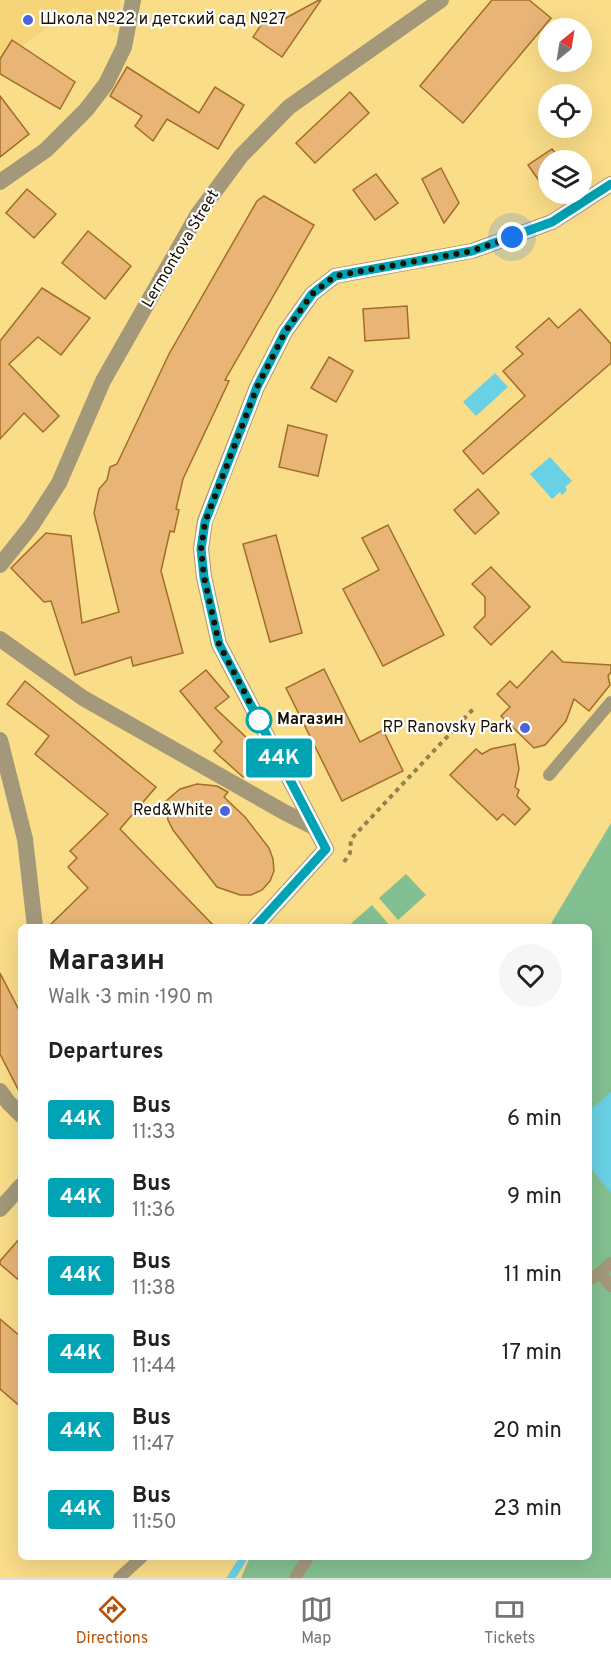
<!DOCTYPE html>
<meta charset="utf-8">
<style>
body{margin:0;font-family:Overpass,sans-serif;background:#f6f6f6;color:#202124;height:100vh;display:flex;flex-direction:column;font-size:22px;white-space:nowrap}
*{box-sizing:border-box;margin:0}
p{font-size:20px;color:#757577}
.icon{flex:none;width:33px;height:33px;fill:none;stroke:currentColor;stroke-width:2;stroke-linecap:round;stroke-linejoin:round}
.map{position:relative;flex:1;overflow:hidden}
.drawer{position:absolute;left:18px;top:924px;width:574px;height:636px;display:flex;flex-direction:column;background:#fff;border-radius:9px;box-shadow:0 6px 24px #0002}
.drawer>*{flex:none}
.badge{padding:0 12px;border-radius:4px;font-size:21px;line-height:39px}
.needle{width:39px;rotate:30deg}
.buttons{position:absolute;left:538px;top:18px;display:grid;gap:12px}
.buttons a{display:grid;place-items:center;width:54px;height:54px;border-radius:50%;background:#fff;box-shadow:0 6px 24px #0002;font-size:30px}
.you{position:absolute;width:30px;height:30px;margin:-15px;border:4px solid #fff;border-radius:50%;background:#1a73e8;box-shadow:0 0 0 9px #1a73e833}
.map>.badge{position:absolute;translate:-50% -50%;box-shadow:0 0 0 3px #fff}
h2{padding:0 30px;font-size:22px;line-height:54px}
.round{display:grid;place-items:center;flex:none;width:63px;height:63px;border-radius:32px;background:#f6f6f6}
.summary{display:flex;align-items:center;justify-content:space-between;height:102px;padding:0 30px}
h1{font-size:28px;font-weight:700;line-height:45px}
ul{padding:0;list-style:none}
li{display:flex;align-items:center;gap:18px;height:78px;padding:0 30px}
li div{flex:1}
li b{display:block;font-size:22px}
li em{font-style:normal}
li .badge{min-width:66px;font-weight:700;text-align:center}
.tab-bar{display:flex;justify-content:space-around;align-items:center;height:84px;border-top:2px solid #e0e0e0;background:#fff;font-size:16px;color:#757577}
.tab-bar a{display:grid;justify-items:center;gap:3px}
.tab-bar .on{color:#b45309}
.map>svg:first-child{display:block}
.built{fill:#f5d578}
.green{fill:#83c091}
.water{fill:#6ad1e4}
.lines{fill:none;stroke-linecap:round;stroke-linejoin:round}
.stream{stroke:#6ad1e4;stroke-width:8}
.building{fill:#e8b577;stroke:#a26e25;stroke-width:1.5}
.path{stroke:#94814b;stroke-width:4;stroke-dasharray:4.5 4.5;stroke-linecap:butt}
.service{stroke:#a3987a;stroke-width:12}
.minor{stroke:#a3987a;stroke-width:16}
.tertiary{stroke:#a3987a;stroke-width:16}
.line-casing{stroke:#fff;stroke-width:14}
.line{stroke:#00a3b4;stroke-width:9}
.walk{stroke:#1a1200;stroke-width:6;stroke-dasharray:0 10.8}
.poi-dot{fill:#4d64d9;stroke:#fff;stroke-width:2}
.stop-dot{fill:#fff;stroke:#00a3b4;stroke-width:3}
.labels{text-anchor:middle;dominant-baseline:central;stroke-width:4.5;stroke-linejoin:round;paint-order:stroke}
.poi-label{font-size:16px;fill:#1a1200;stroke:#fff;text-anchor:end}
.street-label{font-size:16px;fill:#1a1200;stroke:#fff}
.stop-label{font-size:16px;font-weight:bold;fill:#1a1200;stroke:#fff;text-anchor:start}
</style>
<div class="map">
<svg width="611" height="1578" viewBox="0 0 611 1578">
<rect width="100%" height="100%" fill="#fadd89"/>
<path class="built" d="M 0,0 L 120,0 L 117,34 L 74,7 L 0,63 Z"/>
<g class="green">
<path d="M 611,823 L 611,1578 L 241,1578 L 250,1557 L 590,1557 L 590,927 L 549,927 Z"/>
<path d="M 406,874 L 426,895 L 398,920 L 379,898 Z"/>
<path d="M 372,905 L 391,927 L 347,927 Z"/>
</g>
<g class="water">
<path d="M 495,373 L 508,387 L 476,416 L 463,402 Z"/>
<path d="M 550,457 L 572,481 L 565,487 L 567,490 L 562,495 L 560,492 L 552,499 L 530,474 Z"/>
<path d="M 611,1092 L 611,1193 L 590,1167 L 590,1110 Z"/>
</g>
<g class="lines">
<path class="stream" d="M 231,1578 L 244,1557"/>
</g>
<g class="building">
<path d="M 319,0 L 321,0 L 282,57 L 253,37 L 271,10 L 284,19 Z"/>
<path d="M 492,0 L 529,0 L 551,18 L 463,123 L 420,86 Z"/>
<path d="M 12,40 L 75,82 L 60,109 L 0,74 L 0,59 Z"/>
<path d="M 127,67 L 199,113 L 215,87 L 244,105 L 218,149 L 167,119 L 153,141 L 135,126 L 142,116 L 110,96 Z"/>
<path d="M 350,92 L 369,113 L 315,163 L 296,143 Z"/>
<path d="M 0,96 L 29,134 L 0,157 Z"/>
<path d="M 552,149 L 561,160 L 549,160 L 549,194 L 551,194 L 549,195 L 528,165 Z"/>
<path d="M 441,168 L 459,203 L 444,223 L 422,179 Z"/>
<path d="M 376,174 L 398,203 L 375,220 L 353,190 Z"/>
<path d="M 27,189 L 56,214 L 34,238 L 6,213 Z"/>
<path d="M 264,196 L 314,225 L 225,380 L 229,381 L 183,479 L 176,509 L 179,510 L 174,532 L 170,531 L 161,571 L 183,653 L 133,666 L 131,657 L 75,675 L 51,601 L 44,602 L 11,568 L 46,533 L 71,536 L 82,623 L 119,612 L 94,513 L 99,489 L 107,480 L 110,467 L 117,464 L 169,354 L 257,201 Z"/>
<path d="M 88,231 L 131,266 L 105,299 L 62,263 Z"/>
<path d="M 42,288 L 90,318 L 61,355 L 38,337 L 9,364 L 59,416 L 43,432 L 24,413 L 0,439 L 0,341 Z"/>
<path d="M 407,306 L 409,338 L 365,341 L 363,309 Z"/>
<path d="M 580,309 L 611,344 L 611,363 L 483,474 L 463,451 L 525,396 L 503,371 L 523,354 L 516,347 L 549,318 L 558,328 Z"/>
<path d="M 329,357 L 353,371 L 336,402 L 311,388 Z"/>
<path d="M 288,425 L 327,435 L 318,476 L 279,467 Z"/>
<path d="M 478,489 L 499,513 L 475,534 L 454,510 Z"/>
<path d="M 388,525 L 444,635 L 383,666 L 343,589 L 379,570 L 362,538 Z"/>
<path d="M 276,535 L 302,633 L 270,642 L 243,544 Z"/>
<path d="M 491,567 L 530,607 L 491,645 L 474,627 L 485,616 L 485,597 L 472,584 Z"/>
<path d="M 552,651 L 563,662 L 611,665 L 611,672 L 608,676 L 610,685 L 589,711 L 574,699 L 566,721 L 545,745 L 534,748 L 501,716 L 510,707 L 497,694 L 510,681 L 517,688 Z"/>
<path d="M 324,669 L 360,742 L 383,730 L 403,771 L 342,801 L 286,688 Z"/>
<path d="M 206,670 L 229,697 L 215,708 L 264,754 L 243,777 L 214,751 L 222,742 L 180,691 Z"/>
<path d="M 25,681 L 156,787 L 120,829 L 215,927 L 48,927 L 88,888 L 68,867 L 77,858 L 70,851 L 108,814 L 35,754 L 49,736 L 7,704 Z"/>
<path d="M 515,744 L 519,769 L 515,787 L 519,790 L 517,796 L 530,809 L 515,825 L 503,814 L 497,820 L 450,775 L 476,749 L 482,754 L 491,749 Z"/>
<path d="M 197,784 L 217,786 L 228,792 L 224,797 L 245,817 L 269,848 L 273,859 L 274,871 L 270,881 L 262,890 L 251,895 L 240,895 L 217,887 L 173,830 L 168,820 L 166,801 L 180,789 Z"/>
<path d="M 0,973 L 21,1014 L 21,1095 L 0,1054 Z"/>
<path d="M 21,1237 L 21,1282 L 0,1264 L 0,1261 Z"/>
<path d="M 0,1319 L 21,1337 L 21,1407 L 0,1389 Z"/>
</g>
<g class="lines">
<path class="path" d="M 344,862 L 350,853 L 351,839 L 475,707"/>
<g class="service">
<path d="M 549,775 L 611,702"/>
<path d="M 600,1273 L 611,1286"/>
<path d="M 590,1279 L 600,1273 L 611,1263"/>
<path d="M 119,1578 L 142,1557"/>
<path d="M 295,1578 L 308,1557"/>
</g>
<g class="minor">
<path d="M 0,182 L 46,150 L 86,110 L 106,84 L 124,47 L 133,0"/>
<path d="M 0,565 L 32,525 L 59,483 L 103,381 L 198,214 L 241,156 L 289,107 L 441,0"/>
<path d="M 0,639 L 83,698 L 284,812 L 314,827"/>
<path d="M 0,740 L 25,839 L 35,927"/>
<path d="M 0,1209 L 21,1186"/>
</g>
<g class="tertiary">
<path d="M 255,927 L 326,849 L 219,644 L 204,577 L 201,549 L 205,521 L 257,387 L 285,332 L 312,294 L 335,276 L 472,251 L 552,222 L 611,184"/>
<path d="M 0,1091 L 8,1102 L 21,1115"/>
</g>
</g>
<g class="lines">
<g class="line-casing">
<path id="line" d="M 255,927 L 326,849 L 219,644 L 204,577 L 201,549 L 205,522 L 257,387 L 285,332 L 312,294 L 335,276 L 472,251 L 552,222 L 611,184"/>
</g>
<use href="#line" class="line"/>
<path class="walk" d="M 259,720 L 219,644 L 204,577 L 201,549 L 205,522 L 257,387 L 276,350 L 285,332 L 312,294 L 335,276 L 472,251 L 512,237"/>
</g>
<g class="poi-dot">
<circle cx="28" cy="20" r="6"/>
<circle cx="525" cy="728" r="6"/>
<circle cx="225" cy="811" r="6"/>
</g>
<circle class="stop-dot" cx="259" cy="720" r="12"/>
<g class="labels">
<g class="poi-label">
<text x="40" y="20" text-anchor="start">Школа №22 и детский сад №27</text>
<text x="513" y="728">RP Ranovsky Park</text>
<text x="213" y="811">Red&amp;White</text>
</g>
<g class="street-label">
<text transform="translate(181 249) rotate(-59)">Lermontova Street</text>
</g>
<g class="stop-label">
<text x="277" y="720">Магазин</text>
</g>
</g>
</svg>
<div class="buttons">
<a><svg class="needle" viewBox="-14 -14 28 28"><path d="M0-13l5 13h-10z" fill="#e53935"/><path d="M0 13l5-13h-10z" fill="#757577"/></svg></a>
<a><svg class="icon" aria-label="locate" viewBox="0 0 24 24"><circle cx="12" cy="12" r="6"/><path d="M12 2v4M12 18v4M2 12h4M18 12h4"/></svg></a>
<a><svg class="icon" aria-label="layers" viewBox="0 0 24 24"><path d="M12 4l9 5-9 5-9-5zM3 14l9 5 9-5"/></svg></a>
</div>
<div class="you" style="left:512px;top:237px"></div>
<b class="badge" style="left:279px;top:758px;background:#00a3b4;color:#fff">44К</b>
<section class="drawer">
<div class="summary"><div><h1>Магазин</h1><p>Walk · 3 min · 190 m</p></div><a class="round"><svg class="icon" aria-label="heart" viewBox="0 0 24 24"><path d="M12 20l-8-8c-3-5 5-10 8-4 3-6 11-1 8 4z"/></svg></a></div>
<h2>Departures</h2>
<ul>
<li><span class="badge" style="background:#00a3b4;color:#fff">44К</span><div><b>Bus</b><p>11:33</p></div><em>6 min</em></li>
<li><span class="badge" style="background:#00a3b4;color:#fff">44К</span><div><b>Bus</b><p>11:36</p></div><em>9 min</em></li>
<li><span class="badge" style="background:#00a3b4;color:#fff">44К</span><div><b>Bus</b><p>11:38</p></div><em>11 min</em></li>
<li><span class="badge" style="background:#00a3b4;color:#fff">44К</span><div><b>Bus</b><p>11:44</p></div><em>17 min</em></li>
<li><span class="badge" style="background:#00a3b4;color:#fff">44К</span><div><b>Bus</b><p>11:47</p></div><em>20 min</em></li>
<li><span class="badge" style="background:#00a3b4;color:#fff">44К</span><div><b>Bus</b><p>11:50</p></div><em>23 min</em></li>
</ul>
</section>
</div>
<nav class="tab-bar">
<a class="on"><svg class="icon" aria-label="directions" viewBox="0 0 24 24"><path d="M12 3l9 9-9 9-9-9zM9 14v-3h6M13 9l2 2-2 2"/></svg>Directions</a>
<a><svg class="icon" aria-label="map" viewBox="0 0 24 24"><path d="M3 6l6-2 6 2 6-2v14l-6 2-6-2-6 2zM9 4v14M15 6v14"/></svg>Map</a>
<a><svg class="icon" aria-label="tickets" viewBox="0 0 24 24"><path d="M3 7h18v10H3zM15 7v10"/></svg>Tickets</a>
</nav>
